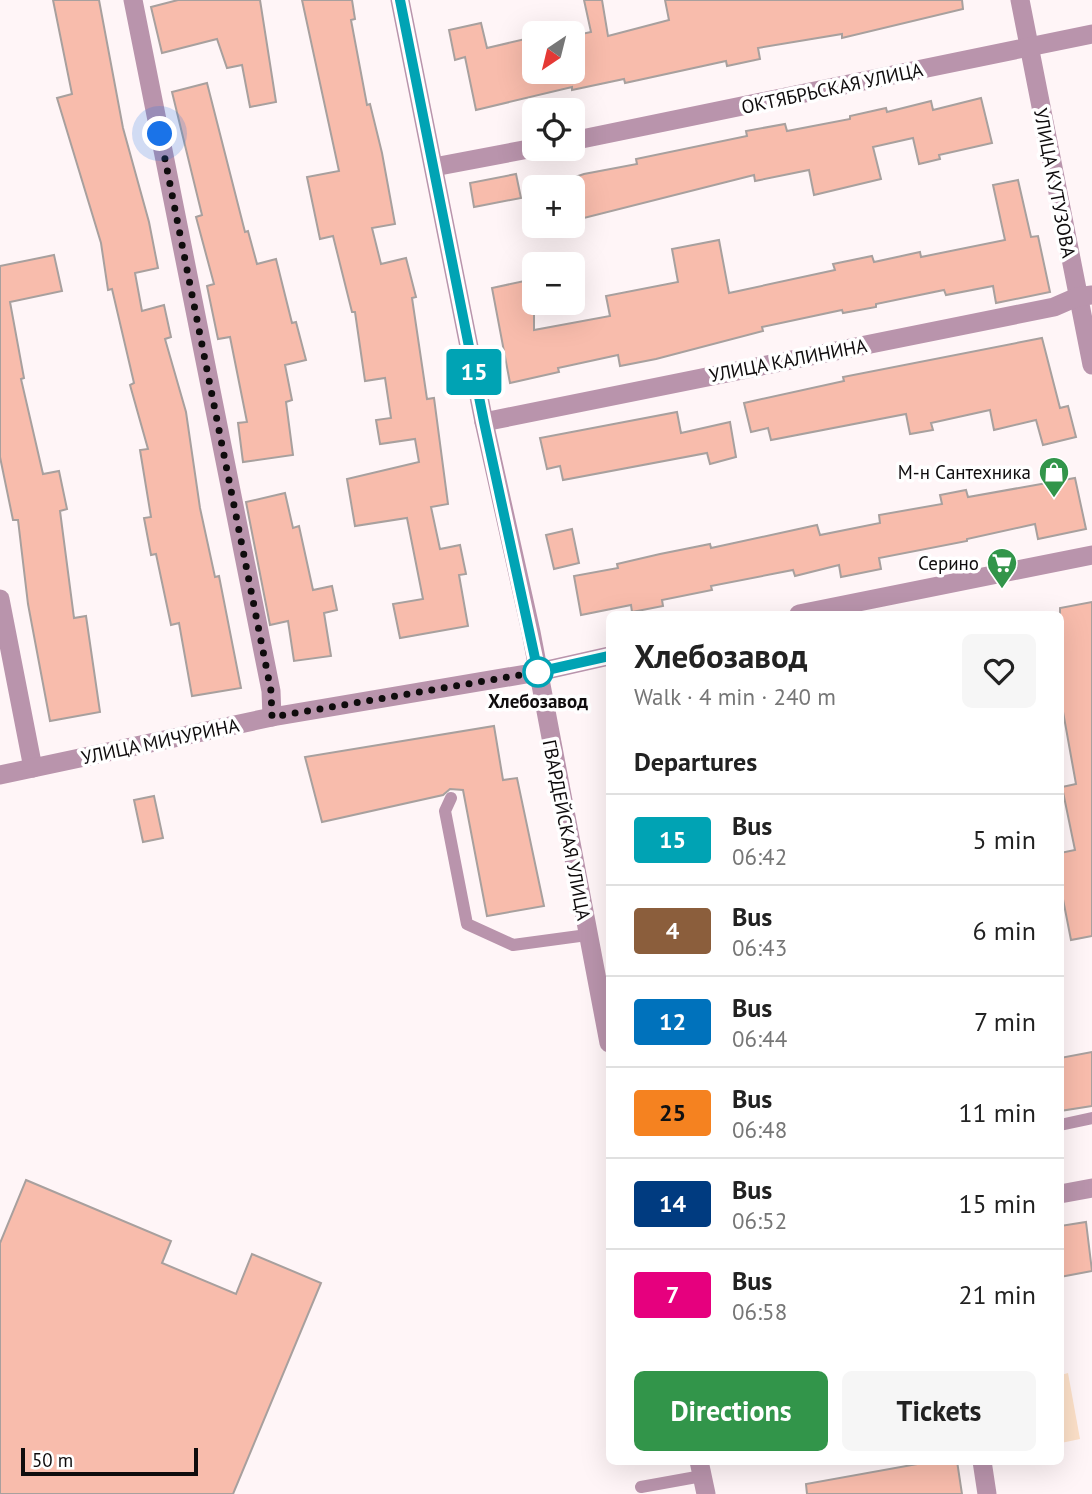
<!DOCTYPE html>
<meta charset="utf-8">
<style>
body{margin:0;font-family:"PT Sans",sans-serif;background:#f6f6f6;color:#222;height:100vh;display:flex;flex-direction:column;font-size:26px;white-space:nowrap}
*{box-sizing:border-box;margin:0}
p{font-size:23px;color:#767676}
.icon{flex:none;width:38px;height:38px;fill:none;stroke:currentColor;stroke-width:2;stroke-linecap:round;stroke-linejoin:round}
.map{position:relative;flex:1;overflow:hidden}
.details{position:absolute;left:606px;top:611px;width:458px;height:854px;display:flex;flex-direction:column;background:#fff;border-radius:10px;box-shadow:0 7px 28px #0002}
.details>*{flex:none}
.badge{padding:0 14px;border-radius:5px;font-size:24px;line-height:46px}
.needle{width:46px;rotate:215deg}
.fabs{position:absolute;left:522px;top:21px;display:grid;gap:14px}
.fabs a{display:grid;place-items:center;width:63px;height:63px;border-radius:10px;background:#fff;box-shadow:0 7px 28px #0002;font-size:35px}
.scale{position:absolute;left:21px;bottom:18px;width:177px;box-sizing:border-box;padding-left:7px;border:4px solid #0f0c0d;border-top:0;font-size:19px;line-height:24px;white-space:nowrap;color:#0f0c0d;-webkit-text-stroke:5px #fff;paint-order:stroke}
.you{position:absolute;width:35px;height:35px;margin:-18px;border:5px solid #fff;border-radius:50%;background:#1a73e8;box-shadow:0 0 0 10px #1a73e833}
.map>.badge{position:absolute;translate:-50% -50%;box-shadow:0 0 0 4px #fff}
h2{padding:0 28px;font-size:26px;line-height:63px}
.round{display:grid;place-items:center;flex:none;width:74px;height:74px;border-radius:10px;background:#f6f6f6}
.headline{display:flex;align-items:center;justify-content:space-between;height:119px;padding:0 28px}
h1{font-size:33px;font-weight:700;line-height:52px}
.primary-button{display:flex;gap:14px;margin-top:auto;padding:14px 28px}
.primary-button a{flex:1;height:80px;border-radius:10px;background:#32954a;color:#fff;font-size:28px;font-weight:700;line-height:80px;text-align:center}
.primary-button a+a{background:#f6f6f6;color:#222}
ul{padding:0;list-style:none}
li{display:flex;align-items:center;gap:21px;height:91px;padding:0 28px;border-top:2px solid #e0e0e0}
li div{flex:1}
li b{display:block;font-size:26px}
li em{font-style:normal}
li .badge{min-width:77px;font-weight:700;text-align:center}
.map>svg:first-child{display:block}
.green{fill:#fde1c9}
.building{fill:#f8bcac;stroke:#a8a09e;stroke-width:2}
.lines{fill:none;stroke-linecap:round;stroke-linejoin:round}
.service{stroke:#b994ac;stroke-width:12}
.minor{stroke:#b994ac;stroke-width:19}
.tertiary{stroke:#b994ac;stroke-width:19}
.line-casing{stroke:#fff;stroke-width:16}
.line{stroke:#00a3b4;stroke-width:10}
.walk{stroke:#0f0c0d;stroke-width:7;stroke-dasharray:0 12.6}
.stop-dot{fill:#fff;stroke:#00a3b4;stroke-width:3.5}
.labels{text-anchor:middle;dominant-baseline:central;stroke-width:7;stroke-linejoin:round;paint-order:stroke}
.street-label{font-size:19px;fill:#0f0c0d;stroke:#fff}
.poi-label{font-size:19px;fill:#0f0c0d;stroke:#fff;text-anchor:end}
.stop-label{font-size:19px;font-weight:bold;fill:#0f0c0d;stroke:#fff}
</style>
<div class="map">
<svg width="1092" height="1494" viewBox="0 0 1092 1494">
<rect width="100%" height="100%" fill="#fff5f7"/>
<path class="green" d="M 1068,1373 L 1080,1439 L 1061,1443 L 1061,1375 Z"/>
<g class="building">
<path d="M 53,0 L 99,0 L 123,128 L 149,222 L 158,268 L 135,273 L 142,311 L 164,305 L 171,337 L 165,339 L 186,412 L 200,508 L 215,577 L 219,576 L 241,688 L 192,696 L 179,623 L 171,625 L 156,554 L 151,555 L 144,518 L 151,517 L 140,450 L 148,449 L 130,385 L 134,383 L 112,289 L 108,290 L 101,243 L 57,98 L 72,94 Z"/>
<path d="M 178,0 L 260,0 L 276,102 L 250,107 L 242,65 L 227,68 L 217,39 L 162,53 L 151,7 Z"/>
<path d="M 302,0 L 352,0 L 355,19 L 351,20 L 367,105 L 370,104 L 382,153 L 395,224 L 372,228 L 381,264 L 406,258 L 416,297 L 412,298 L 427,399 L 434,398 L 448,504 L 431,507 L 440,549 L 460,545 L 466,574 L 459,575 L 468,626 L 400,638 L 393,604 L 423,599 L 407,518 L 355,526 L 347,479 L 419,462 L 415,439 L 380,444 L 376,420 L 391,418 L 385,378 L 365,381 L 355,312 L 352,312 L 333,236 L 320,239 L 307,177 L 339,171 Z"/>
<path d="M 584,0 L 602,0 L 608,36 L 669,20 L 665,0 L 962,0 L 963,9 L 842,38 L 842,34 L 758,48 L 760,59 L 727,66 L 726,61 L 625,83 L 624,79 L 572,90 L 572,87 L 476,110 L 465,57 L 455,60 L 449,30 L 481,23 L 487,48 L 534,37 L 534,72 L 572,72 L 572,36 L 591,32 Z"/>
<path d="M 207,83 L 245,232 L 248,231 L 257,264 L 276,259 L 292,323 L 296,322 L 306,360 L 285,365 L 292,400 L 286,402 L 293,455 L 243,462 L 238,423 L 247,422 L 230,337 L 218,339 L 207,286 L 214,284 L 196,217 L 202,215 L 172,92 Z"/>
<path d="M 981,98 L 992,143 L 939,155 L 940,159 L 919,164 L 913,138 L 873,147 L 881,179 L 814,195 L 809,170 L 755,181 L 754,175 L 572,221 L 572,178 L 584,174 L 637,164 L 636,159 L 747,136 L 746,131 L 785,124 L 787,131 L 850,119 L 850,116 L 886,108 L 887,112 L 931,101 L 933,110 Z"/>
<path d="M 516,174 L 521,198 L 474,207 L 470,183 Z"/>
<path d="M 1018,180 L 1031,237 L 1038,236 L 1050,292 L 996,303 L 993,286 L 946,295 L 944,290 L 876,304 L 876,307 L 843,313 L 842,310 L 762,327 L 763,331 L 656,359 L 620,366 L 618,355 L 558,368 L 559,372 L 510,383 L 492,288 L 534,279 L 534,330 L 610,316 L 606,296 L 678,282 L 672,249 L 719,240 L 729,293 L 835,270 L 833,264 L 872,256 L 874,262 L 920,252 L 921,257 L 1005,240 L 993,185 Z"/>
<path d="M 54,255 L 62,291 L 10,302 L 24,378 L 21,379 L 43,474 L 59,471 L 67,509 L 60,511 L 74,618 L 86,616 L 100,712 L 50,721 L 28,604 L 18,520 L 13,520 L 0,457 L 0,266 Z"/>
<path d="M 1042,338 L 1060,408 L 1068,406 L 1076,437 L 1043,445 L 1036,420 L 994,430 L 990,410 L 931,423 L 933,430 L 910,434 L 906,414 L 771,440 L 768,428 L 751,432 L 744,403 L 844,381 L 843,377 Z"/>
<path d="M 677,412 L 681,433 L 730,422 L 736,457 L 710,464 L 707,453 L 563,480 L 560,466 L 547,469 L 540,438 Z"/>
<path d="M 1075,478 L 1086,529 L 1038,539 L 1035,524 L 967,539 L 967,541 L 879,558 L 881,569 L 841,577 L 839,565 L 795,576 L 793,570 L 711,586 L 712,590 L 662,600 L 663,606 L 632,612 L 631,605 L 581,615 L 574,576 L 618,568 L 617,564 L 660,554 L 710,544 L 711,548 L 817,525 L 820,535 L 880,523 L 879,515 L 942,504 L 940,495 L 966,490 L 968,497 Z"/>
<path d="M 285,493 L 293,528 L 299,526 L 313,590 L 332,586 L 337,610 L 324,613 L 331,656 L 294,661 L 288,621 L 270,625 L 246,502 Z"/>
<path d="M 572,529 L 579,563 L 554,569 L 546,535 Z"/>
<path d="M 1092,602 L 1092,936 L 1071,940 L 1060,884 L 1060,853 L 1075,850 L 1062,787 L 1076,784 L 1060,695 L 1060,608 Z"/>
<path d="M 494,726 L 503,780 L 517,778 L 544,906 L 487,916 L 463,790 L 450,789 L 443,795 L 322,822 L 305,757 Z"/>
<path d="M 154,796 L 163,838 L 143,842 L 134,800 Z"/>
<path d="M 1092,1052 L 1092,1106 L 1060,1111 L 1060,1058 Z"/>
<path d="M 26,1180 L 171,1241 L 162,1263 L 236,1294 L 252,1254 L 321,1283 L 233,1494 L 0,1494 L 0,1243 Z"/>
<path d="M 1086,1222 L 1092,1271 L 1060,1277 L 1060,1226 Z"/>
<path d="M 934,1461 L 957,1461 L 962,1494 L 807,1494 L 806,1484 Z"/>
</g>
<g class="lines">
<g class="service">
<path d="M 451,798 L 445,811 L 467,924 L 513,945 L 587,935"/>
<path d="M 1060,1125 L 1092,1118"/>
<path d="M 641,1487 L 702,1476"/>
</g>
<g class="minor">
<path d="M 133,0 L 271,691 L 272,717"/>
<path d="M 1020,0 L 1092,365"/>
<path d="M 572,141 L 1092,34"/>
<path d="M 434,167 L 534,148"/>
<path d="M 484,422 L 1054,307 L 1077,297 L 1092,295"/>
<path d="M 0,599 L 33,768"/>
<path d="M 0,775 L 272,717 L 538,672"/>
<path d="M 1060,1194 L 1092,1188"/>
<path d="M 982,1461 L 987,1494"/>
</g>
<g class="tertiary">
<path d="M 400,0 L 484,422 L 531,632 L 609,1043"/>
<path d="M 799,614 L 1092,555"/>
<path d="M 538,672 L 609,656"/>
<path d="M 699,1461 L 706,1494"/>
</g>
</g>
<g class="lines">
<g class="line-casing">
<path id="line" d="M 400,0 L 484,422 L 538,672 L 609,656"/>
</g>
<use href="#line" class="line"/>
<path class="walk" d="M 160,134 L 271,691 L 272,717 L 538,672"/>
</g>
<defs>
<g id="shop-pin" transform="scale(1.575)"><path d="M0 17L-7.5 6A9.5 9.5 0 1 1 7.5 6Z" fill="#32954a" stroke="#fff"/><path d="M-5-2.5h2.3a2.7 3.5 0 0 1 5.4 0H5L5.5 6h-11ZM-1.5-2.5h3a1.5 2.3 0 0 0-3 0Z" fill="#fff"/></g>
<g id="supermarket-pin" transform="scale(1.575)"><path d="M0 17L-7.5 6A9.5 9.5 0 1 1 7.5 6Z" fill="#32954a" stroke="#fff"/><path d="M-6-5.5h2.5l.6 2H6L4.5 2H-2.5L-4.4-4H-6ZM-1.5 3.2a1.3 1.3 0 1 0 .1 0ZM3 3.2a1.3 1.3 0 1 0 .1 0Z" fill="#fff"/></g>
</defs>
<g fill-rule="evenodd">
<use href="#shop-pin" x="1054" y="472"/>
<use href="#supermarket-pin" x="1002" y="563"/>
</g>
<circle class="stop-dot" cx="538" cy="672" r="14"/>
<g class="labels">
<g class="street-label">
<text transform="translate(832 88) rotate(-12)">ОКТЯБРЬСКАЯ УЛИЦА</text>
<text transform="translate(1055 183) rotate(79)">УЛИЦА КУТУЗОВА</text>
<text transform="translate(788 360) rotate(-11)">УЛИЦА КАЛИНИНА</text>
<text transform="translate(160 741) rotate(-12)">УЛИЦА МИЧУРИНА</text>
<text transform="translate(567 830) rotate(79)">ГВАРДЕЙСКАЯ УЛИЦА</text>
</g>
<g class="poi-label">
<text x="1031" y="472">М-н Сантехника</text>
<text x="979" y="563">Серино</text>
</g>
<g class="stop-label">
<text x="538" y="701">Хлебозавод</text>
</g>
</g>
</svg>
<div class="fabs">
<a><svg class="needle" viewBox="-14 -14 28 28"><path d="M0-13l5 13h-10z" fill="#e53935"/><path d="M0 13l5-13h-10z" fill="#767676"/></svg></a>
<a><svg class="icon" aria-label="locate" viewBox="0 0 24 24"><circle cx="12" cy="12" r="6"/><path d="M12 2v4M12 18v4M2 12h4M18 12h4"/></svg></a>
<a>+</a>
<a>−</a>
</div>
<div class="scale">50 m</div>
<div class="you" style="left:160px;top:134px"></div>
<b class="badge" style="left:474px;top:372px;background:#00a3b4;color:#fff">15</b>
<section class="details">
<div class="headline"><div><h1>Хлебозавод</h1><p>Walk · 4 min · 240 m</p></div><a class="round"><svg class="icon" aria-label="heart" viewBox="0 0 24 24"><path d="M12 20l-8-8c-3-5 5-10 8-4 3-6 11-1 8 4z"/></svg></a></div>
<h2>Departures</h2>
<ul>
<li><span class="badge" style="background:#00a3b4;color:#fff">15</span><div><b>Bus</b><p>06:42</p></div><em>5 min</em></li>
<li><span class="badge" style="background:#8b5e3c;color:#fff">4</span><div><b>Bus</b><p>06:43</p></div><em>6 min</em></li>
<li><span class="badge" style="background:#0072bc;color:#fff">12</span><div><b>Bus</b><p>06:44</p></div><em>7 min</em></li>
<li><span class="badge" style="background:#f58220;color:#111">25</span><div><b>Bus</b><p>06:48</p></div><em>11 min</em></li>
<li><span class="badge" style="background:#003b80;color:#fff">14</span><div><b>Bus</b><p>06:52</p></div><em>15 min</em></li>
<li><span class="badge" style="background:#e6007e;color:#fff">7</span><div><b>Bus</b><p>06:58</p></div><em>21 min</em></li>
</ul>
<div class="primary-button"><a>Directions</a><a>Tickets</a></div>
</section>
</div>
